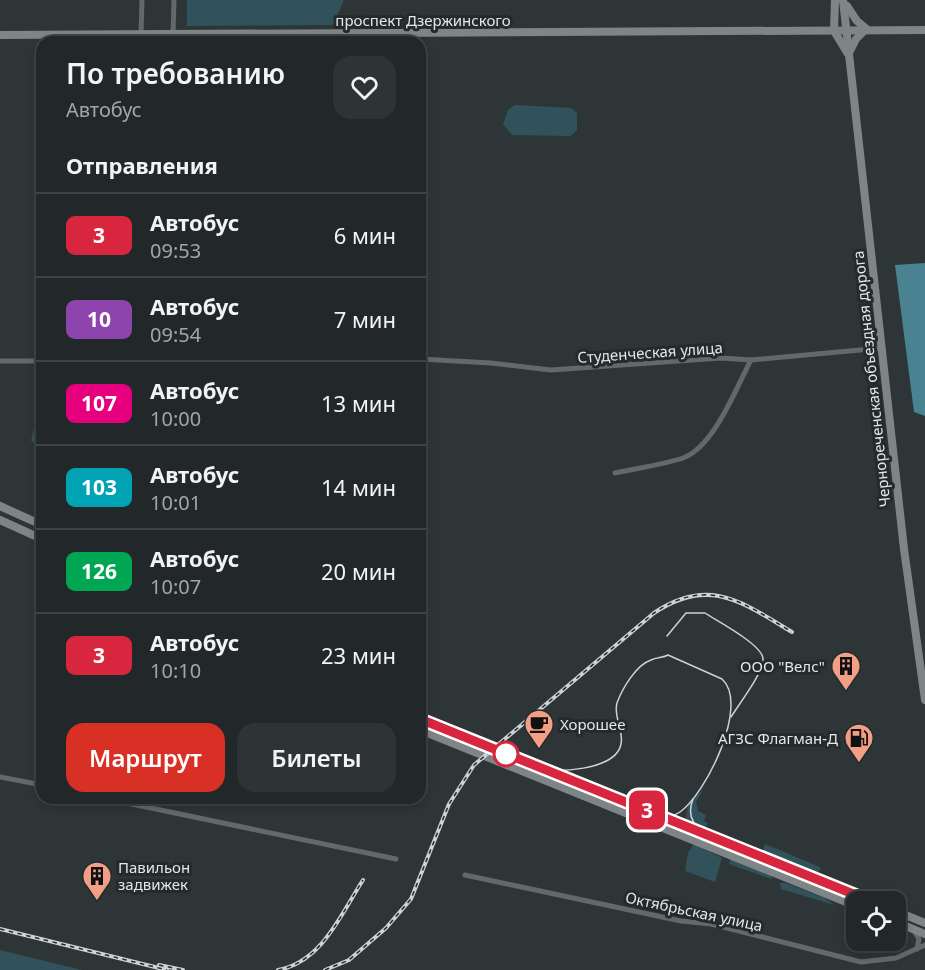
<!DOCTYPE html>
<html lang="ru">
<meta charset="utf-8">
<style>
body{margin:0;font-family:"Noto Sans",sans-serif;background:#2e3435;color:#f1f3f6;height:100vh;display:flex;flex-direction:column;font-size:22px;white-space:nowrap}
*{box-sizing:border-box;margin:0}
p{font-size:20px;color:#a2a6a8}
.icon{flex:none;width:33px;height:33px;fill:none;stroke:currentColor;stroke-width:2;stroke-linecap:round;stroke-linejoin:round}
.map{position:relative;flex:1;overflow:hidden}
.details{position:absolute;left:36px;top:36px;width:390px;height:768px;display:flex;flex-direction:column;background:#222829;border-radius:18px;box-shadow:0 3px 9px #0003,0 0 0 2px #3f4446}
.details>*{flex:none}
.badge{padding:0 12px;border-radius:9px;font-size:21px;line-height:39px}
.fabs{position:absolute;left:846px;top:891px;display:grid;gap:12px}
.fabs a{display:grid;place-items:center;width:60px;height:60px;border-radius:12px;background:#222829;box-shadow:0 3px 9px #0003,0 0 0 2px #3f4446;font-size:30px}
.map>.badge{position:absolute;translate:-50% -50%;box-shadow:0 0 0 3px #fff}
h2{padding:0 30px;font-size:22px;line-height:54px}
.round{display:grid;place-items:center;flex:none;width:63px;height:63px;border-radius:18px;background:#2e3435}
.overview{display:flex;align-items:center;justify-content:space-between;height:102px;padding:0 30px}
h1{font-size:28px;font-weight:600;line-height:45px}
.primary-button{display:flex;gap:12px;margin-top:auto;padding:12px 30px}
.primary-button a{flex:1;height:69px;border-radius:18px;background:#d93025;color:#fff;font-size:24px;font-weight:600;line-height:69px;text-align:center}
.primary-button a+a{background:#2e3435;color:#f1f3f6}
ul{padding:0;list-style:none}
li{display:flex;align-items:center;gap:18px;height:84px;padding:0 30px;border-top:2px solid #3f4446}
li div{flex:1}
li b{display:block;font-size:22px}
li em{font-style:normal}
li .badge{min-width:66px;font-weight:700;text-align:center}
.map>svg:first-child{display:block}
.green{fill:#31525b}
.water{fill:#498291}
.lines{fill:none;stroke-linecap:round;stroke-linejoin:round}
.street{stroke:#646869;stroke-width:5}
.secondary{stroke:#7f8587;stroke-width:8}
.tram{stroke:#cdd2d3;stroke-width:1.5}
.rail-casing{stroke:#cdd2d3;stroke-width:4}
.rail{stroke:#232b2d;stroke-width:1.5;stroke-dasharray:4.5;stroke-linecap:butt}
.line-casing{stroke:#fff;stroke-width:14}
.line{stroke:#d7263d;stroke-width:9}
.stop-dot{fill:#fff;stroke:#d7263d;stroke-width:3}
.labels{text-anchor:middle;dominant-baseline:central;stroke-width:6;stroke-linejoin:round;paint-order:stroke}
.street-label{font-size:15px;fill:#e2e7e8;stroke:#232b2d}
.poi-label{font-size:15px;fill:#e2e7e8;stroke:#232b2d;text-anchor:end}
</style>
<div class="map">
<svg width="925" height="970" viewBox="0 0 925 970">
<rect width="100%" height="100%" fill="#2d3537"/>
<g class="green">
<path d="M 187,0 L 344,0 L 333,25 L 187,26 Z"/>
<path d="M 515,105 L 571,108 L 577,113 L 577,130 L 571,136 L 512,135 L 503,124 L 508,110 Z"/>
<path d="M 42,406 L 42,446 L 31,441 L 38,408 Z"/>
<path d="M 703,790 L 696,802 L 698,811 L 706,815 L 704,821 L 708,823 L 706,827 L 697,828 L 685,822 L 689,801 Z"/>
<path d="M 694,844 L 722,858 L 715,882 L 685,871 L 688,853 Z"/>
<path d="M 765,844 L 820,867 L 821,869 L 815,875 L 762,854 Z"/>
<path d="M 731,857 L 773,876 L 771,879 L 729,864 Z"/>
<path d="M 780,883 L 786,883 L 825,898 L 834,905 L 781,889 Z"/>
<path d="M 0,950 L 82,970 L 0,970 Z"/>
</g>
<path class="water" d="M 925,263 L 925,416 L 914,412 L 895,265 Z"/>
<g class="lines">
<g class="street">
<path d="M 141,35 L 142,0"/>
<path d="M 173,35 L 174,0"/>
<path d="M 420,359 L 491,363 L 551,370 L 721,358 L 751,360 L 882,348"/>
<path d="M 0,361 L 42,361"/>
<path d="M 615,473 C 637,468 662,465 683,458 C 714,447 736,388 751,360"/>
<path d="M 0,777 L 42,785"/>
<path d="M 103,798 L 396,859"/>
<path d="M 465,875 L 681,921 L 711,924 L 861,962 L 896,958 L 925,945"/>
<path d="M 913,929 L 919,939 L 917,949"/>
</g>
<g class="secondary">
<path d="M 835,0 L 834,31 L 848,54"/>
<path d="M 843,0 L 904,549 L 925,700"/>
<path d="M 847,6 L 857,21 L 868,30"/>
<path d="M 0,35 L 925,30"/>
<path d="M 850,51 L 856,39 L 865,30"/>
<path d="M 0,506 L 42,525"/>
<path d="M 0,520 L 42,539"/>
<path d="M 420,719 L 873,902"/>
<path d="M 420,730 L 856,906"/>
<path d="M 896,911 L 925,923"/>
<path d="M 896,922 L 925,934"/>
</g>
<g class="tram">
<path d="M 667,636 L 686,613 L 705,613 C 717,621 763,645 763,659 C 764,672 739,704 731,717"/>
<path d="M 668,655 L 722,679 C 750,704 706,794 680,812 C 672,818 662,817 653,817 L 534,769 C 555,773 616,771 621,744 C 624,730 613,717 617,703 C 622,689 636,665 651,660 C 657,657 663,658 668,655 Z"/>
<path d="M 693,799 C 685,819 697,828 712,841"/>
</g>
<g class="rail-casing">
<g id="rail">
<path d="M 0,929 L 167,970"/>
<path d="M 159,965 L 183,970"/>
<path d="M 278,970 C 322,962 341,914 363,880"/>
<path d="M 325,970 L 349,960 L 386,928 L 411,899 L 449,804 L 474,765 L 654,613 C 709,576 742,602 792,632"/>
</g>
</g>
<use href="#rail" class="rail"/>
</g>
<g class="lines">
<g class="line-casing">
<path id="line" d="M 420,719 L 873,902"/>
</g>
<use href="#line" class="line"/>
</g>
<defs>
<g id="building-pin" transform="scale(1.5)"><path d="M0 17L-7.5 6A9.5 9.5 0 1 1 7.5 6Z" fill="#f39f86" stroke="#232b2d"/><path d="M-4-6H4V6H1V3H-1V6H-4ZM-2.5-4.3h1.7v1.8h-1.7ZM.8-4.3h1.7v1.8H.8ZM-2.5-1h1.7V.8h-1.7ZM.8-1h1.7V.8H.8Z" fill="#111"/></g>
<g id="cafe-pin" transform="scale(1.5)"><path d="M0 17L-7.5 6A9.5 9.5 0 1 1 7.5 6Z" fill="#f39f86" stroke="#232b2d"/><path d="M-5.5-4.5H6V0H3Q3 3.5 0 3.5H-2.5Q-5.5 3.5-5.5 0ZM3-3.2v2h1.7v-2ZM-6 4.5H4V6H-6Z" fill="#111"/></g>
<g id="fuel-pin" transform="scale(1.5)"><path d="M0 17L-7.5 6A9.5 9.5 0 1 1 7.5 6Z" fill="#f39f86" stroke="#232b2d"/><path d="M-5.5-6h7V0h2V4h1.3V-2.5L3-4.5l.8-.8L6-3V5H2.5V1h-1V6h-7ZM-4.2-4.7v3.2H.2V-4.7Z" fill="#111"/></g>
</defs>
<g fill-rule="evenodd">
<use href="#building-pin" x="846" y="666"/>
<use href="#cafe-pin" x="539" y="724"/>
<use href="#fuel-pin" x="859" y="738"/>
<use href="#building-pin" x="97" y="876"/>
</g>
<circle class="stop-dot" cx="506" cy="754" r="12"/>
<g class="labels">
<g class="street-label">
<text x="423" y="20">проспект Дзержинского</text>
<text transform="translate(650 352) rotate(-4)">Студенческая улица</text>
<text transform="translate(871 379) rotate(-96)">Чернореченская объездная дорога</text>
<text transform="translate(694 911) rotate(12)">Октябрьская улица</text>
</g>
<g class="poi-label">
<text x="825" y="666">ООО "Велс"</text>
<text x="560" y="724" text-anchor="start">Хорошее</text>
<text x="838" y="738">АГЗС Флагман-Д</text>
<text x="118" y="867" text-anchor="start">Павильон<tspan x="118" dy="17">задвижек</tspan></text>
</g>
</g>
</svg>
<div class="fabs">
<a><svg class="icon" aria-label="locate" viewBox="0 0 24 24"><circle cx="12" cy="12" r="6"/><path d="M12 2v4M12 18v4M2 12h4M18 12h4"/></svg></a>
</div>
<b class="badge" style="left:647px;top:810px;background:#d7263d;color:#fff">3</b>
<section class="details">
<div class="overview"><div><h1>По требованию</h1><p>Автобус</p></div><a class="round"><svg class="icon" aria-label="heart" viewBox="0 0 24 24"><path d="M12 20l-8-8c-3-5 5-10 8-4 3-6 11-1 8 4z"/></svg></a></div>
<h2>Отправления</h2>
<ul>
<li><span class="badge" style="background:#d7263d;color:#fff">3</span><div><b>Автобус</b><p>09:53</p></div><em>6 мин</em></li>
<li><span class="badge" style="background:#8e44ad;color:#fff">10</span><div><b>Автобус</b><p>09:54</p></div><em>7 мин</em></li>
<li><span class="badge" style="background:#e6007e;color:#fff">107</span><div><b>Автобус</b><p>10:00</p></div><em>13 мин</em></li>
<li><span class="badge" style="background:#00a3b4;color:#fff">103</span><div><b>Автобус</b><p>10:01</p></div><em>14 мин</em></li>
<li><span class="badge" style="background:#00a651;color:#fff">126</span><div><b>Автобус</b><p>10:07</p></div><em>20 мин</em></li>
<li><span class="badge" style="background:#d7263d;color:#fff">3</span><div><b>Автобус</b><p>10:10</p></div><em>23 мин</em></li>
</ul>
<div class="primary-button"><a>Маршрут</a><a>Билеты</a></div>
</section>
</div>
